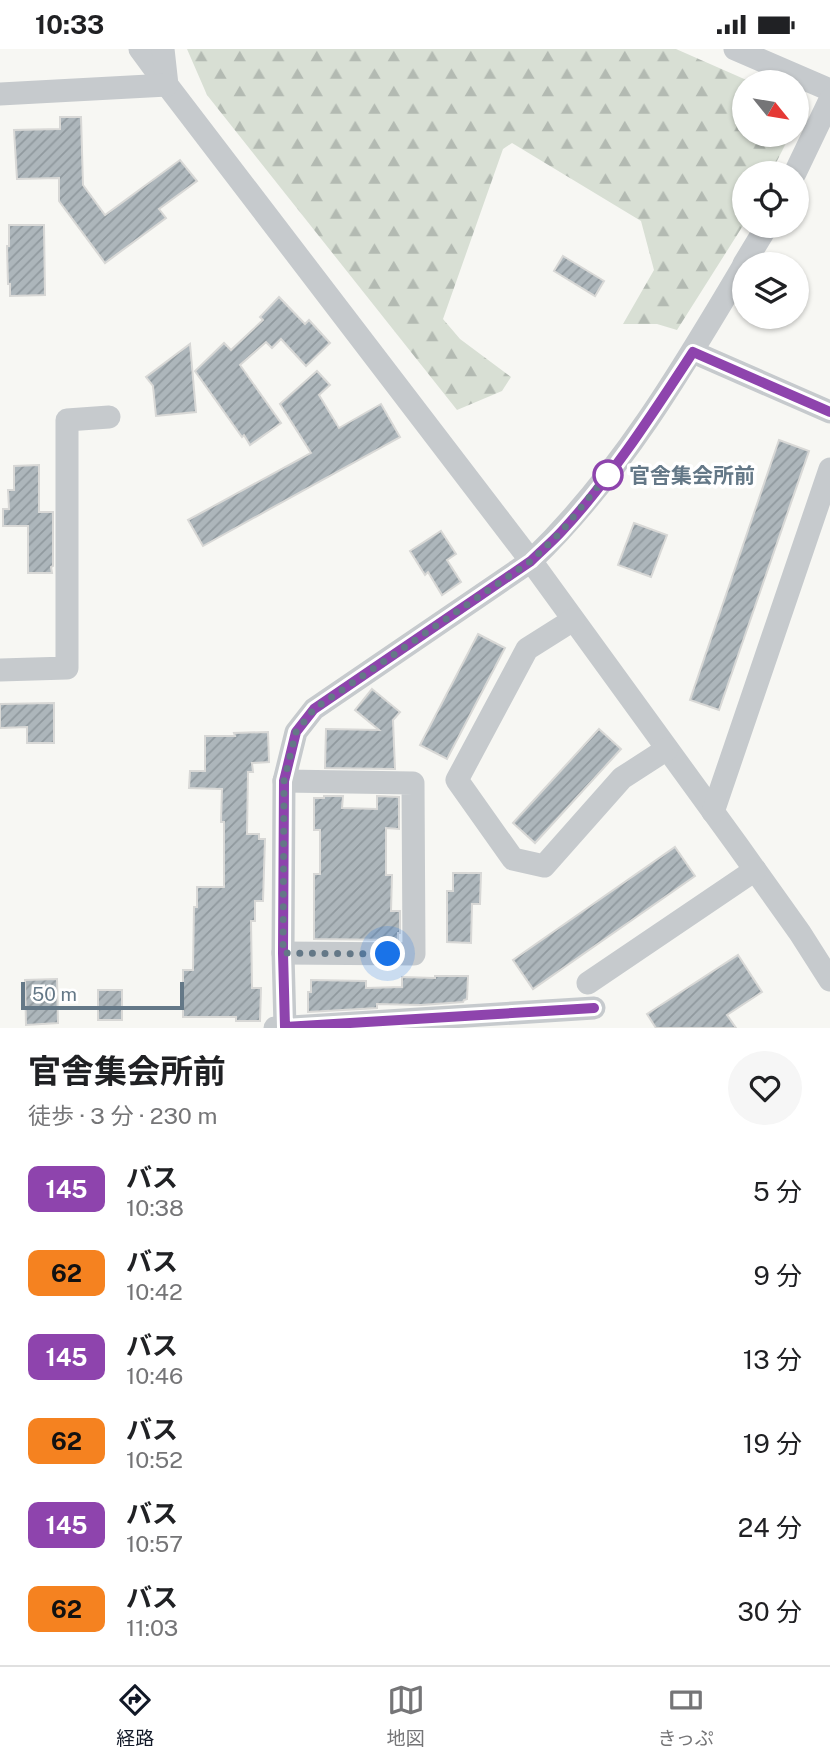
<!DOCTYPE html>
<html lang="ja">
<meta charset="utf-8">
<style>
body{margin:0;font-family:"Public Sans","Noto Sans JP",sans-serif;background:#f6f6f6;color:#202124;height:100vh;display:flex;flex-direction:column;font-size:26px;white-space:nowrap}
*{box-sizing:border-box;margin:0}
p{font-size:23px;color:#757577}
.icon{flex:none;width:38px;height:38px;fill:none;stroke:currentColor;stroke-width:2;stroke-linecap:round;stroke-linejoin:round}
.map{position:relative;height:979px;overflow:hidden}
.sheet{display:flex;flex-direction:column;background:#fff;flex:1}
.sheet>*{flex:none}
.badge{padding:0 14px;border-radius:10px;font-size:24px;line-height:46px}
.needle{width:46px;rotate:120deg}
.controls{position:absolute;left:732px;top:21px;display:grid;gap:14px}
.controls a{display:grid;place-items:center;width:77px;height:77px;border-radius:50%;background:#fff;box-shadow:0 2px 5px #0004;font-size:35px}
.scale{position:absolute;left:21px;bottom:18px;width:163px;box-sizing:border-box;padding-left:7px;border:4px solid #647887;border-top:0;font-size:19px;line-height:24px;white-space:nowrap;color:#647887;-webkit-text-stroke:5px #fff;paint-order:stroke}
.you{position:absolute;width:35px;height:35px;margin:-18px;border:5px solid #fff;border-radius:50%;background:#1a73e8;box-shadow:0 0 0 10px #1a73e833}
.map>.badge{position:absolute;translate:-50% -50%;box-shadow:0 0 0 4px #fff}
.round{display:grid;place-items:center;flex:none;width:74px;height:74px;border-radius:37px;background:#f6f6f6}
.head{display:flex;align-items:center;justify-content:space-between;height:119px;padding:0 28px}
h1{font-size:33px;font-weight:700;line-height:52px}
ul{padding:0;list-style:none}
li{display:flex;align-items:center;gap:21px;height:84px;padding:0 28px}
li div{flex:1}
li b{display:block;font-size:26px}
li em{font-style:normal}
li .badge{min-width:77px;font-weight:700;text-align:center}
.status{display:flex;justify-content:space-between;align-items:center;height:49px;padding:0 35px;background:#fff;direction:ltr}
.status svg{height:19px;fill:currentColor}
.tabs{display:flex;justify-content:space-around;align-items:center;height:98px;border-top:2px solid #e0e0e0;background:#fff;font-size:19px;color:#757577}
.tabs a{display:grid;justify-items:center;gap:4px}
.tabs .current{color:#111827}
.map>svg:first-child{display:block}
.forest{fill:url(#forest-firs)}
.building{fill:url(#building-hatch);stroke:#d8d8d6;stroke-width:2}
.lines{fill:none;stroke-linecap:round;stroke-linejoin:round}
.minor{stroke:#c6cacd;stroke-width:23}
.line-casing{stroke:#fff;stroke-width:16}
.line{stroke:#8e44ad;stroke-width:10}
.walk{stroke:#647887;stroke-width:7;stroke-dasharray:0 12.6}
.stop-dot{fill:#fff;stroke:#8e44ad;stroke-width:3.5}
.labels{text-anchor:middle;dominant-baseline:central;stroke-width:7;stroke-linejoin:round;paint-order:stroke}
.stop-label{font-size:21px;font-weight:bold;fill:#647887;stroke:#fff;text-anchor:start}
</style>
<div class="status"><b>10:33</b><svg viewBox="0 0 49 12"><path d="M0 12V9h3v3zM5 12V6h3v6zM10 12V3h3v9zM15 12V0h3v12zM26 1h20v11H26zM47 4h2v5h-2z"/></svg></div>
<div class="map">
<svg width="830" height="979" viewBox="0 0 830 979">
<defs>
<pattern id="forest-firs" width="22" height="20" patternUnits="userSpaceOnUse" patternTransform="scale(1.75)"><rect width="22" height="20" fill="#d8dfd4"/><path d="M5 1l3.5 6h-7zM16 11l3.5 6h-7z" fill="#b3bab2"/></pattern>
<pattern id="building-hatch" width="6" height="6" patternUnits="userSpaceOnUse" patternTransform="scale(1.75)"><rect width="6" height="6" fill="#adb6bb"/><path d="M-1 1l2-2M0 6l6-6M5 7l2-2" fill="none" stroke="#90999e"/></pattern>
</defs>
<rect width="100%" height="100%" fill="#f7f7f3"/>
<path class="forest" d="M 187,0 L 676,0 L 751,33 L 744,33 L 744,86 L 790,86 L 771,124 L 744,124 L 744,175 L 677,281 L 657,275 L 623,275 L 654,221 L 641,172 L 512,94 L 503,100 L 443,270 L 460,290 L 511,328 L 502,342 L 457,361 L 207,46 Z"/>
<g class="building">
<path d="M 60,68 L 81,68 L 83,136 L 105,166 L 180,111 L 197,132 L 159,160 L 166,169 L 105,214 L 59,152 L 59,129 L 17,130 L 14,81 L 60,80 Z"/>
<path d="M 9,176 L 44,176 L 45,246 L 10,247 L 10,235 L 8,235 L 7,197 L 9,197 Z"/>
<path d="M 563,207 L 604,232 L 595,247 L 554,222 Z"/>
<path d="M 279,248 L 305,275 L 309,271 L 330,294 L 306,317 L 281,290 L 272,299 L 266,293 L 240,316 L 281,374 L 250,396 L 244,386 L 242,388 L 195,322 L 224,294 L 231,301 L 263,271 L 260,268 Z"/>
<path d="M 190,295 L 196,363 L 156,367 L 153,337 L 146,328 Z"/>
<path d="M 317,322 L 330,336 L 319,346 L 339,379 L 381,355 L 400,388 L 203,497 L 188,471 L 311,404 L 280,355 Z"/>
<path d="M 779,391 L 809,402 L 719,661 L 690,651 Z"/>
<path d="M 39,416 L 39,463 L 53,463 L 53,517 L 51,518 L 52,524 L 28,524 L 28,477 L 3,477 L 3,460 L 9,460 L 8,441 L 14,441 L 14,417 Z"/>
<path d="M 634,474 L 667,486 L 651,528 L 618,516 Z"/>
<path d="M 441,482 L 456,505 L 447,511 L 461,533 L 442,546 L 428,523 L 425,526 L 410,502 Z"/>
<path d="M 478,585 L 505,599 L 447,710 L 420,696 Z"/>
<path d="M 372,640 L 400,663 L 393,671 L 395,720 L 325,719 L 326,680 L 379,681 L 355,661 Z"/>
<path d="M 54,654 L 54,694 L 27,694 L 27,678 L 0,679 L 0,655 Z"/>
<path d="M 599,680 L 621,700 L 535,794 L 513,774 Z"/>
<path d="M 268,683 L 269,713 L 252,714 L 253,723 L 248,723 L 247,785 L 259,785 L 259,790 L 265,790 L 263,852 L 255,852 L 255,872 L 251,872 L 252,939 L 261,939 L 260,972 L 236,972 L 236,968 L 183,968 L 183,921 L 193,921 L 194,858 L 197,858 L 197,838 L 224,838 L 224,773 L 221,773 L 222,740 L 189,739 L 190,722 L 205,722 L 205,687 L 235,687 L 234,684 Z"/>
<path d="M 324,747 L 343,747 L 342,759 L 377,760 L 377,747 L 399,748 L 399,780 L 386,779 L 386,826 L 392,826 L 391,862 L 400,862 L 400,884 L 398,884 L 398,891 L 314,890 L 314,825 L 320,825 L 320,781 L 314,781 L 314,749 L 324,749 Z"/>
<path d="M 675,798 L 695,827 L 533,940 L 513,911 Z"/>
<path d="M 453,824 L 481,824 L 480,855 L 472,855 L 471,894 L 447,893 L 447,842 L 453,842 Z"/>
<path d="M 738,906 L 762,943 L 727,966 L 736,979 L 656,979 L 647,965 Z"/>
<path d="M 435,927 L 468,927 L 467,950 L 464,951 L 463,953 L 421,956 L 377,955 L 377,959 L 308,963 L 308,943 L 311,943 L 311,931 L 366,932 L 366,939 L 402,938 L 402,928 L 435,929 Z"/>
<path d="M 57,930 L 58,974 L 26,976 L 25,931 Z"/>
<rect x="98" y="941" width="24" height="30"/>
</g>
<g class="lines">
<g class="minor">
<path d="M 140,0 L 165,34"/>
<path d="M 163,0 L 167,36 L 531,512 L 314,660 L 296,683 L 284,732 L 283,904 L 285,978"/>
<path d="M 735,0 L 830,41"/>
<path d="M 0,45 L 167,36"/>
<path d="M 795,124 L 830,51"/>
<path d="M 744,215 L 767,177"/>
<path d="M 744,216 C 682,321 619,427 531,512 L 738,797 L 800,884 L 830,931"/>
<path d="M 693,303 L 830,363"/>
<path d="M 573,571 L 527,600 L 457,731 L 513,810 L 544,817 L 622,729 L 667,700"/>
<path d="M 0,621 L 67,619 L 67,371 L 109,368"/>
<path d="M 713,763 L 830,420"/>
<path d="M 283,904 L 414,905 L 413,734 L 284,732"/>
<path d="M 588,934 L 755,821"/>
<path d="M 275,979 L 594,959"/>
</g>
</g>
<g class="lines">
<g class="line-casing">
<path id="line" d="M 594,959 L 285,978 L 283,904 L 284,732 L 296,683 L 314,660 L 531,512 C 541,502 552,493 562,482 C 612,428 653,364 693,303 L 830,363"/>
</g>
<use href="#line" class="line"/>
<path class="walk" d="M 388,905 L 283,904 L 284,732 L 296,683 L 314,660 L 531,512 L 562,482 L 612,420 L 608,426"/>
</g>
<circle class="stop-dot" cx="608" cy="426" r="14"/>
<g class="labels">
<g class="stop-label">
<text x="629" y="426">官舎集会所前</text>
</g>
</g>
</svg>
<div class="controls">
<a><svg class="needle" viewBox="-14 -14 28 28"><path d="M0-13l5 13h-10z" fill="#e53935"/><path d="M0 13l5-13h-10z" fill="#757577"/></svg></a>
<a><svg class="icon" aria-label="locate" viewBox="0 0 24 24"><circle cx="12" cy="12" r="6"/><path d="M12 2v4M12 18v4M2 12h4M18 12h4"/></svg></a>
<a><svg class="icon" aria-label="layers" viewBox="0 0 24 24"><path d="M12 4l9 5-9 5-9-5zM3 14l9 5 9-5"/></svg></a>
</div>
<div class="scale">50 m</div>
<div class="you" style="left:388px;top:905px"></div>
</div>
<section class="sheet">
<div class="head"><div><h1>官舎集会所前</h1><p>徒歩 · 3 分 · 230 m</p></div><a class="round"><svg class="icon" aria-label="heart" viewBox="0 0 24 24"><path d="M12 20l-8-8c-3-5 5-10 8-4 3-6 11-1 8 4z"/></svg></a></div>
<ul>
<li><span class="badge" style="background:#8e44ad;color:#fff">145</span><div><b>バス</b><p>10:38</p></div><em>5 分</em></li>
<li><span class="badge" style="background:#f58220;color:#111">62</span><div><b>バス</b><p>10:42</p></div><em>9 分</em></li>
<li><span class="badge" style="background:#8e44ad;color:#fff">145</span><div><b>バス</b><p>10:46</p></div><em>13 分</em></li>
<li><span class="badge" style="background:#f58220;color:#111">62</span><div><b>バス</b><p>10:52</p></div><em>19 分</em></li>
<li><span class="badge" style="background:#8e44ad;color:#fff">145</span><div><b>バス</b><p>10:57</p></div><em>24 分</em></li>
<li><span class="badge" style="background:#f58220;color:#111">62</span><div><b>バス</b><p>11:03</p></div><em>30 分</em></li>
</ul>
</section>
<nav class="tabs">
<a class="current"><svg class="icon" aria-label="directions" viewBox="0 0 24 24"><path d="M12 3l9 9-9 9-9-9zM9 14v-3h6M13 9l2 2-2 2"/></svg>経路</a>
<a><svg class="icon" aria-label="map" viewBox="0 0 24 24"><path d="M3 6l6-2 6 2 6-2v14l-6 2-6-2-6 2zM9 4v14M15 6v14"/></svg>地図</a>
<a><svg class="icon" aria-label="tickets" viewBox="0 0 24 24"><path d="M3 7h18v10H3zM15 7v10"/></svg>きっぷ</a>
</nav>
